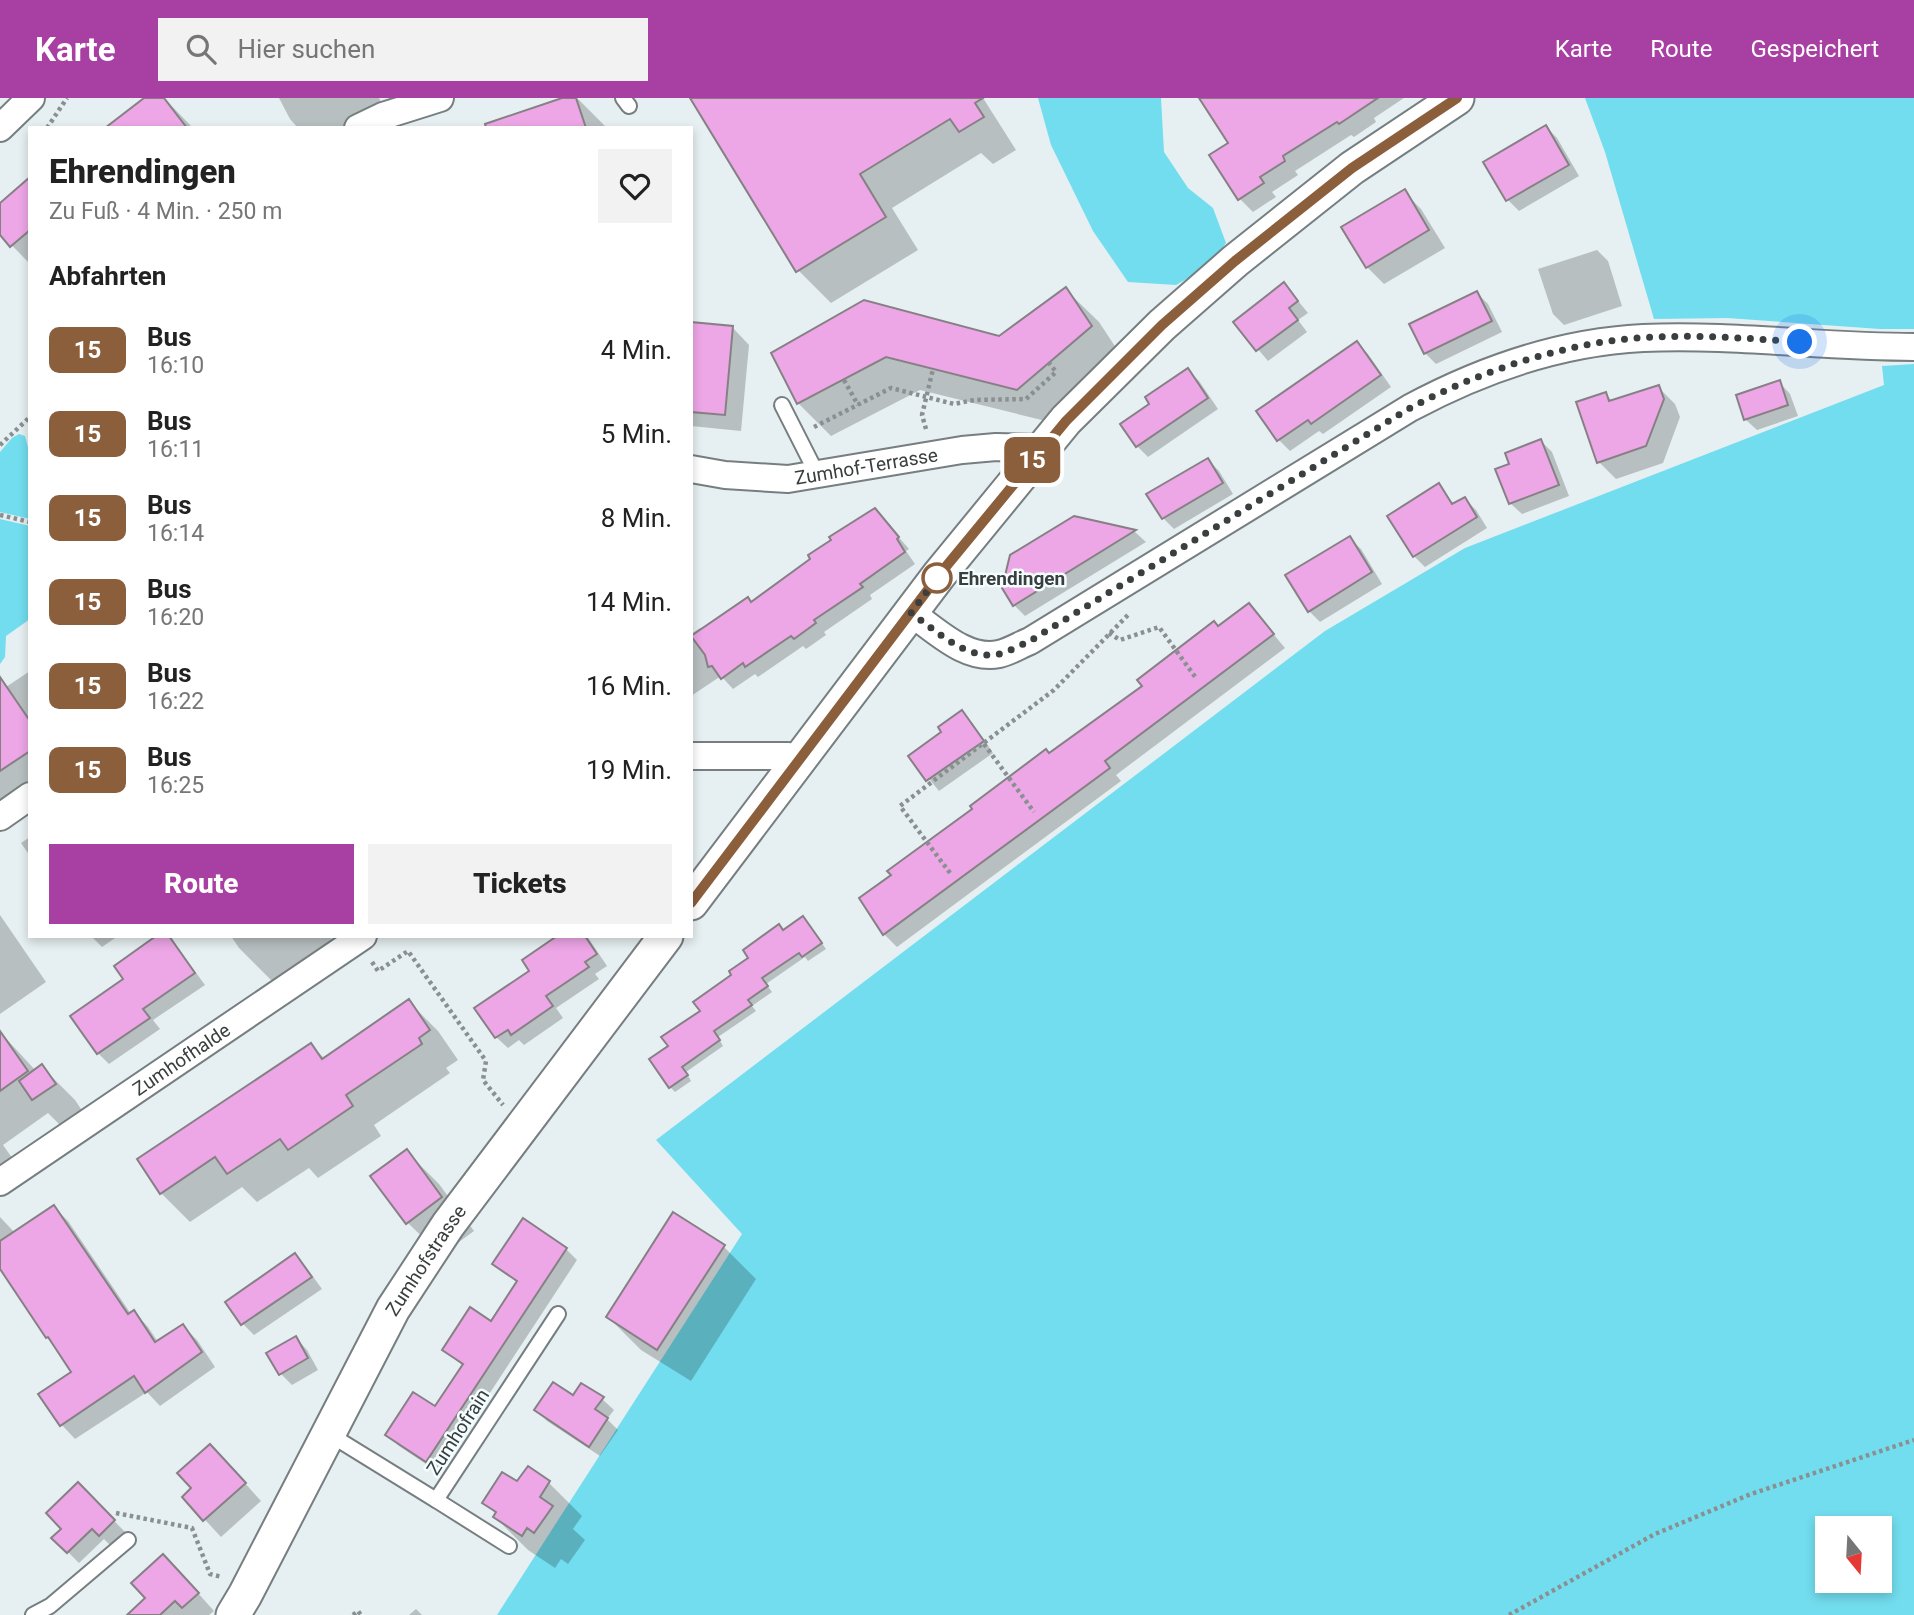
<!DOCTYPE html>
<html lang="de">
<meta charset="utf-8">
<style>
body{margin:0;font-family:Roboto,sans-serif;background:#f2f2f2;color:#222;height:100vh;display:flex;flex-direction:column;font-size:26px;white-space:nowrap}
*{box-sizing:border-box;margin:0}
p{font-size:23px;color:#767676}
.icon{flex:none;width:38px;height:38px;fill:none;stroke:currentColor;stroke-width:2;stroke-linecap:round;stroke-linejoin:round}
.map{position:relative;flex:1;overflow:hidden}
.sheet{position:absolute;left:28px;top:28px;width:665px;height:812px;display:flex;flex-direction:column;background:#fff;border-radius:0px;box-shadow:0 4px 10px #0003}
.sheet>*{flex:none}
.badge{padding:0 14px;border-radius:10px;font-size:24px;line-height:46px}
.needle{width:46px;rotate:162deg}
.controls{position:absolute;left:1815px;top:1418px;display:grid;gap:14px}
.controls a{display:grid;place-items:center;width:77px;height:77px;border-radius:0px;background:#fff;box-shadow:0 4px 10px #0003;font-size:35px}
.you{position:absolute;width:35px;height:35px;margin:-18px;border:5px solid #fff;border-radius:50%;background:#1a73e8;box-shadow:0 0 0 10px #1a73e833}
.map>.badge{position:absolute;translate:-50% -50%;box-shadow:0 0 0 4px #fff}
h2{padding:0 21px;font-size:26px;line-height:63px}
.round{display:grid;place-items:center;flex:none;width:74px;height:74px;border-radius:0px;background:#f2f2f2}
.headline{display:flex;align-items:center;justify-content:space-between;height:119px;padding:0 21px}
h1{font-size:33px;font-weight:800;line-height:52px}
.button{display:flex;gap:14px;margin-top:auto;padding:14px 21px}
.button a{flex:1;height:80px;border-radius:0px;background:#a83fa2;color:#fff;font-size:28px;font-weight:800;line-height:80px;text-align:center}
.button a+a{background:#f2f2f2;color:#222}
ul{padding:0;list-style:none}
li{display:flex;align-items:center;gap:21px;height:84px;padding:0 21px}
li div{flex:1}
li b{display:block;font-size:26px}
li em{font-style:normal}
li .badge{min-width:77px;font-weight:700;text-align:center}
header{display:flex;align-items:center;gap:42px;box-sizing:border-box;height:98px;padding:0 35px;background:#a83fa2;color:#fff}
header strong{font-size:33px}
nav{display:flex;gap:38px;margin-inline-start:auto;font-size:24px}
.search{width:490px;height:63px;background:#f2f2f2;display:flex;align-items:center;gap:18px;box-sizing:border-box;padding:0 24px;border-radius:0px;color:#767676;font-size:26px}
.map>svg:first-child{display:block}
.green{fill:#72ddee;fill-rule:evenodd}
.shadow{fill:#0003}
.building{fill:#eda6e6;stroke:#868085;stroke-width:2}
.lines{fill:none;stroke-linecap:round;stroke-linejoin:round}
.service-casing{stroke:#767e80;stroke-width:18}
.minor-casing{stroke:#767e80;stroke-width:30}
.tertiary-casing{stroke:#767e80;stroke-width:37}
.path{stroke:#8a9091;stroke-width:4.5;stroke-dasharray:3.5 3.5;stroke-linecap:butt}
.service{stroke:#fff;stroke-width:14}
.minor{stroke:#fff;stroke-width:26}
.tertiary{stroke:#fff;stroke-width:33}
.line-casing{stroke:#fff;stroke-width:16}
.line{stroke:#8b5e3c;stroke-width:10}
.walk{stroke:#3a3e3e;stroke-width:7;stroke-dasharray:0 12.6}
.stop-dot{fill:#fff;stroke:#8b5e3c;stroke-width:3.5}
.labels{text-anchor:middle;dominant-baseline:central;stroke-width:5;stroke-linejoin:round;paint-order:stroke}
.street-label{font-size:19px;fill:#3a3e3e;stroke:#f4fdfe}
.stop-label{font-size:19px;font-weight:bold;fill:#3a3e3e;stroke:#f4fdfe;text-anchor:start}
</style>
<header>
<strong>Karte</strong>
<div class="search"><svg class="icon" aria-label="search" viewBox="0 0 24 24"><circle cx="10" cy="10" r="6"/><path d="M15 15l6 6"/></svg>Hier suchen</div>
<nav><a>Karte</a><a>Route</a><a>Gespeichert</a></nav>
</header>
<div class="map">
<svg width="1914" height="1517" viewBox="0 0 1914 1517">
<rect width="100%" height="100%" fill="#e6eff1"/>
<g class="green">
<path d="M 1038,0 L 1161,0 L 1164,54 L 1188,90 L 1213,110 L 1226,145 L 1209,168 L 1176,187 L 1128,184 L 1093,133 L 1051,47 Z"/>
<path d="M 1585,0 L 1914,0 L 1914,231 L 1880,231 L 1727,220 L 1654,221 L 1605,54 Z"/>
<path d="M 1914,266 L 1914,1517 L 497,1517 L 742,1136 L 656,1042 L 1325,533 L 1465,450 L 1884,287 L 1882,268 ZM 1827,1430 L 1880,1430 L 1880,1482 L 1827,1482 Z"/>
<path d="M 19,336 L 25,338 L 30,357 L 30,421 L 0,414 L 0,354 L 12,340 Z"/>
<path d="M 0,421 L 30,428 L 30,521 L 6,538 L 5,559 L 0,566 Z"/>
</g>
<g class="shadow">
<path d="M 147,0 L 164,0 L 193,30 L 108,30 Z"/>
<path d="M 279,0 L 379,0 L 389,20 L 370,30 L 298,30 L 290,21 Z"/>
<path d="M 567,0 L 577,0 L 607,30 L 479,30 Z"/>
<path d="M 692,0 L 983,0 L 1016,52 L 993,66 L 981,55 L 892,110 L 918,152 L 831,205 L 798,172 Z"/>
<path d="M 1201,0 L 1404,0 L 1374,20 L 1376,24 L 1354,39 L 1351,37 L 1295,73 L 1298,77 L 1272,94 L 1276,99 L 1253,114 L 1240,101 L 1230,45 Z"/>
<path d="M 1546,29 L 1557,40 L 1579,78 L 1519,113 L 1508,102 Z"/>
<path d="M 30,81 L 30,166 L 0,135 L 0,107 Z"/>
<path d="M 1404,94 L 1421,111 L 1445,150 L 1384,186 L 1367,169 Z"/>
<path d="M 1597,152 L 1608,163 L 1622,208 L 1564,227 L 1553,216 L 1538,171 Z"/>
<path d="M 1284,186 L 1308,215 L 1298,222 L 1307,234 L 1268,263 L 1235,224 Z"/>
<path d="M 1066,192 L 1099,224 L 1124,262 L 1050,324 L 920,292 L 831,338 L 798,305 L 773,255 L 1000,240 Z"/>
<path d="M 1477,195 L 1488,206 L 1502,234 L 1436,266 L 1425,255 Z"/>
<path d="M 691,226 L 732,229 L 749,247 L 741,333 L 691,328 Z"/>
<path d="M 1357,245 L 1368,256 L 1391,289 L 1323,336 L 1319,333 L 1290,353 L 1279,342 L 1259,313 Z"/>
<path d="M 1187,272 L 1199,283 L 1218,311 L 1148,359 L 1137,348 L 1152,307 Z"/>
<path d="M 1779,284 L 1790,296 L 1798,318 L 1757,332 L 1745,321 Z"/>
<path d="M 1658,289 L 1675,306 L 1680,319 L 1663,365 L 1616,381 L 1599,364 L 1606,296 L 1613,304 Z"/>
<path d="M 1541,343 L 1552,354 L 1569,398 L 1522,416 L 1510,405 L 1511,367 Z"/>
<path d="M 1208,362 L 1219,373 L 1233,396 L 1174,431 L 1163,420 Z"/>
<path d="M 1438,388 L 1455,407 L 1465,401 L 1476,412 L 1487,430 L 1425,469 L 1414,458 Z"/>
<path d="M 875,412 L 909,451 L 906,453 L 915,466 L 870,497 L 872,501 L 824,534 L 826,537 L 806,551 L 803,548 L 758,579 L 755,576 L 733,591 L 721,578 L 691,598 L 691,536 L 700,530 L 703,533 L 752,505 Z"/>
<path d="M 1074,420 L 1135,434 L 1146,444 L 1025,518 L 1014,507 Z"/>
<path d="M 1349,440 L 1361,451 L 1382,486 L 1320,524 L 1309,513 Z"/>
<path d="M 1249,507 L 1285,550 L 1116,677 L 1121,683 L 897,849 L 884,836 L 862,801 Z"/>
<path d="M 30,573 L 30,707 L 0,727 L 0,593 Z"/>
<path d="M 962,614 L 973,626 L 993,655 L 939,693 L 911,658 L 943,635 Z"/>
<path d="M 30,739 L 30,758 L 21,745 Z"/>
<path d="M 0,817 L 46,884 L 0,916 Z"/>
<path d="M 808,825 L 826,851 L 808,863 L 805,859 L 766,886 L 772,894 L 752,908 L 756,913 L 718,939 L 723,948 L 686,974 L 691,983 L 675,994 L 670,989 L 670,948 L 751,860 L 784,833 Z"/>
<path d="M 91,838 L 118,838 L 102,849 Z"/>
<path d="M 169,838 L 205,887 L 153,922 L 160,931 L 109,966 L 98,955 L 126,882 Z"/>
<path d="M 231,838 L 330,838 L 332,841 L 272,883 L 239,850 Z"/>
<path d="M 560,838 L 587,838 L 607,868 L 595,876 L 599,881 L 556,910 L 563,920 L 524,947 L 519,942 L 508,950 L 496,939 L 531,873 Z"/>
<path d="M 409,904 L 438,933 L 458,962 L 446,970 L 450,975 L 374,1027 L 381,1038 L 318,1080 L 309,1070 L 257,1104 L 242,1089 L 190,1124 L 161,1095 L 311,947 L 325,961 Z"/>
<path d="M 0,934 L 36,973 L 42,969 L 75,1002 L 87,1020 L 67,1034 L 48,1015 L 3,1047 L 15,1064 L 0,1074 Z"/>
<path d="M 406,1053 L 439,1086 L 474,1133 L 441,1157 L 408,1125 Z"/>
<path d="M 54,1109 L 68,1123 L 131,1216 L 134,1214 L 148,1229 L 158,1244 L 183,1228 L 197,1242 L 215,1269 L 160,1308 L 147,1294 L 75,1341 L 61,1326 L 74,1274 L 57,1250 L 47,1239 L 0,1169 L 0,1119 L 15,1135 Z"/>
<path d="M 723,1148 L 756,1181 L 691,1283 L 641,1252 L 608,1219 Z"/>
<path d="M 566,1151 L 577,1162 L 438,1374 L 399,1348 L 387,1337 L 436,1310 L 463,1268 L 444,1252 L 492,1225 L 518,1185 L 494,1166 Z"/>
<path d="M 295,1158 L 306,1169 L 322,1191 L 254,1237 L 243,1226 L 227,1204 Z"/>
<path d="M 296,1240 L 307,1252 L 318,1272 L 292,1287 L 281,1276 L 269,1255 Z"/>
<path d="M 573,1300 L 602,1301 L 614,1312 L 607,1321 L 618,1332 L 600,1358 L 547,1323 L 536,1312 Z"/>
<path d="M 227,1365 L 261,1403 L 221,1439 L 184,1399 Z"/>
<path d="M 528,1371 L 549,1385 L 582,1418 L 573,1431 L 585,1442 L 568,1466 L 561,1461 L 555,1470 L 528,1452 L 495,1419 L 497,1417 L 484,1404 L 517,1386 Z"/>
<path d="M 78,1386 L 125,1434 L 111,1448 L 104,1441 L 79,1465 L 54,1440 L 64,1431 Z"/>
<path d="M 180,1475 L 214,1513 L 209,1517 L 142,1517 Z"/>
<path d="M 416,1511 L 422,1517 L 409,1517 Z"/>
</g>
<g class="building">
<path d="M 144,0 L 164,0 L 187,30 L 105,30 Z"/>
<path d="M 562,0 L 576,0 L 586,30 L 486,30 L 485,26 Z"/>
<path d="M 690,0 L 983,0 L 975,5 L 984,19 L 959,34 L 950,21 L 860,76 L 886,119 L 796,174 Z"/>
<path d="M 1199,0 L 1378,0 L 1339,26 L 1337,24 L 1283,58 L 1285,63 L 1260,79 L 1264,85 L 1238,102 L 1209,57 L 1228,45 Z"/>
<path d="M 1546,27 L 1569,67 L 1506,103 L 1483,64 Z"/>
<path d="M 30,79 L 30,132 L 10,149 L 0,137 L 0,105 Z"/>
<path d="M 1405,91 L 1429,132 L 1366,170 L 1341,129 Z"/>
<path d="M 1284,184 L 1298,203 L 1289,210 L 1298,222 L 1256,253 L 1233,224 Z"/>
<path d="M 1066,189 L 1092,228 L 1017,292 L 886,259 L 797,306 L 771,255 L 864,202 L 999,238 Z"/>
<path d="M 1477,193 L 1492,223 L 1424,256 L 1409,226 Z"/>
<path d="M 691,224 L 733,228 L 725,317 L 691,314 Z"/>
<path d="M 1357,243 L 1381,277 L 1311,326 L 1308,322 L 1277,343 L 1256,313 Z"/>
<path d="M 1188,270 L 1208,300 L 1136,349 L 1120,326 L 1149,306 L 1145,299 Z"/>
<path d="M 1780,282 L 1788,307 L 1744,322 L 1736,297 Z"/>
<path d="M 1659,287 L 1664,301 L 1646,348 L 1597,365 L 1576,304 L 1606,294 L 1609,303 Z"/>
<path d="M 1541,341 L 1559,387 L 1509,406 L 1495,371 L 1509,366 L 1505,355 Z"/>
<path d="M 1208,360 L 1223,385 L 1162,421 L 1146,396 Z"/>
<path d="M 1439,385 L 1452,406 L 1465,399 L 1477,419 L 1413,459 L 1387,418 Z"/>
<path d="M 875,410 L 899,439 L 897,441 L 905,454 L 860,486 L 863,489 L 814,522 L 816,525 L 794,541 L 791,538 L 745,569 L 743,565 L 721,581 L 712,568 L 708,569 L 705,557 L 691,538 L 748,499 L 751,504 L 810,461 L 808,457 L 831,442 L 829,439 Z"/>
<path d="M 1074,418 L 1136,432 L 1013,508 L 1002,490 L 1010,457 Z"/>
<path d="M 1350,438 L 1372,474 L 1308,514 L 1285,477 Z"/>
<path d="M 1249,505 L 1274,536 L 1105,663 L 1110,670 L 883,837 L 859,800 L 891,777 L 887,773 L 972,711 L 970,708 L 1046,651 L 1049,655 L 1142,588 L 1137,582 L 1214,523 L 1218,528 Z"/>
<path d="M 0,579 L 30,623 L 30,653 L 0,673 Z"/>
<path d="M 962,612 L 984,643 L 926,683 L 908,658 L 941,634 L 938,629 Z"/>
<path d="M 803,818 L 822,845 L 802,859 L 799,855 L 762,880 L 768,888 L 748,902 L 752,907 L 714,933 L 720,942 L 682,969 L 688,977 L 669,990 L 649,961 L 668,948 L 661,939 L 700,913 L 693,904 L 731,877 L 729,873 L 748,860 L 743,852 L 779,826 L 783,832 Z"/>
<path d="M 156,838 L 169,838 L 195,875 L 143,911 L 150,920 L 97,956 L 70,918 L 123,881 L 114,868 Z"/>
<path d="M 557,838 L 585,838 L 597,856 L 585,864 L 589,869 L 546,898 L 553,908 L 511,937 L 508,932 L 495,940 L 474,910 L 529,873 L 522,862 Z"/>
<path d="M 409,901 L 430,932 L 419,940 L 422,946 L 346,997 L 353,1008 L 288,1052 L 280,1041 L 227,1076 L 215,1059 L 160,1096 L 137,1061 L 311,945 L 322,961 Z"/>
<path d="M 0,933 L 28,973 L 0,993 Z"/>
<path d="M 42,966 L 56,986 L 32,1002 L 19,983 Z"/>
<path d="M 407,1051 L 442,1099 L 406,1126 L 370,1078 Z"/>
<path d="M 54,1107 L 128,1216 L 134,1212 L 155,1244 L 183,1226 L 202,1254 L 145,1295 L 134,1278 L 60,1328 L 38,1296 L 71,1274 L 48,1239 L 46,1240 L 0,1171 L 0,1143 Z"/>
<path d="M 673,1114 L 725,1147 L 657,1252 L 606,1219 Z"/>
<path d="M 523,1120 L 567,1150 L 426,1364 L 385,1337 L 413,1294 L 435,1308 L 463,1266 L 442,1252 L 470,1209 L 491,1223 L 517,1183 L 492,1166 Z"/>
<path d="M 295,1155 L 312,1179 L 241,1227 L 225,1204 Z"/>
<path d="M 296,1238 L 308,1260 L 279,1277 L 266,1255 Z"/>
<path d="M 553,1284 L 573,1297 L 581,1285 L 604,1299 L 595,1311 L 608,1320 L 589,1349 L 534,1312 Z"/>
<path d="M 210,1346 L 246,1385 L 203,1423 L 182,1399 L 191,1390 L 177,1375 Z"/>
<path d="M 528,1368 L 550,1383 L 540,1399 L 553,1408 L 534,1435 L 527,1430 L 522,1438 L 493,1419 L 496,1414 L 482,1405 L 502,1374 L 517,1383 Z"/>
<path d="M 78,1384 L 115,1422 L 99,1438 L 92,1431 L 67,1455 L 51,1440 L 61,1431 L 46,1415 Z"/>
<path d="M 163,1456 L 199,1495 L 182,1510 L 175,1503 L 160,1517 L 127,1517 L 145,1500 L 131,1485 Z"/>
</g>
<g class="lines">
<g class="service-casing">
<g id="service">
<path d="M 623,0 L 629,8"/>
<path d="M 782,307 L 817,376"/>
<path d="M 329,1336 L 436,1402 L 558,1216"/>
<path d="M 436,1402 L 509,1448"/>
<path d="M 33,1517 L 50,1508 L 128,1442"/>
</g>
</g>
<g class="minor-casing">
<g id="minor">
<path d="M 0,30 L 31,0"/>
<path d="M 358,30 L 383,18 L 440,0"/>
<path id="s1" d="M 691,371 L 725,377 L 788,381 L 962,352 L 996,349 L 1042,350"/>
<path d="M 911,515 C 936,532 966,563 999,556 C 1009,554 1020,547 1030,543 L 1410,310 C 1481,272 1562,244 1643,240 C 1733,236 1823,249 1914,249"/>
<path d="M 691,658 L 788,658 L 799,663"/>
<path d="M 0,719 L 30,698"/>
<path id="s2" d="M 0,1084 L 363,838"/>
</g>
</g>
<g class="tertiary-casing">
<g id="tertiary">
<path d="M 691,805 L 939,477 L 1066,322 L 1162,227 L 1235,163 L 1352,70 L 1457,0"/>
<path id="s3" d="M 233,1517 L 245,1497 L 393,1211 L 448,1127 L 666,838"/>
</g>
</g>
<g class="path">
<path d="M 47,30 L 67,0"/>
<path d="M 844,282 L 858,307"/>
<path d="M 814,329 L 891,290 L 954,306 L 974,302 L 1026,301 L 1056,274 L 1049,265"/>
<path d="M 926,331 L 922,317 L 933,271"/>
<path d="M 0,347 L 30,319"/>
<path d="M 0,417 L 30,424"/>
<path d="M 1109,535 L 1120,542 L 1159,529 L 1196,580"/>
<path d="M 984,646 L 1034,714"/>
<path d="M 950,775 L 900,708 L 1054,592 L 1128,517"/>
<path d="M 372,864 L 378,873 L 408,853 L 486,963 L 483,982 L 503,1007"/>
<path d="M 116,1415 L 192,1430 L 210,1476 L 222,1479"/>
<path d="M 353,1517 L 358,1513 L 361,1517"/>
<path d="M 1509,1517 L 1655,1436 L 1751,1396 L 1914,1342"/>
</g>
<use href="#service" class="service"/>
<use href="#minor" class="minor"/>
<use href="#tertiary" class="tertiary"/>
</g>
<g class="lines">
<g class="line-casing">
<path id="line" d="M 691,805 L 939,477 L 1066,323 L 1162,227 L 1235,163 L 1352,70 L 1457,0"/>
</g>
<use href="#line" class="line"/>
<path class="walk" d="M 937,480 L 939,477 L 911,515 C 936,532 966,563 999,556 C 1009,554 1020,547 1030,543 L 1410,310 C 1465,281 1525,259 1586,247 C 1656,233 1730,239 1800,244"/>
</g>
<circle class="stop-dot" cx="937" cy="480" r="14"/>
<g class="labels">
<g class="street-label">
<text stroke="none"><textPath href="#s1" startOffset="177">Zumhof-Terrasse</textPath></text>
<text stroke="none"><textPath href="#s2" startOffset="219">Zumhofhalde</textPath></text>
<text stroke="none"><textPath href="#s3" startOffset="404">Zumhofstrasse</textPath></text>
<text transform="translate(458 1334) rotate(-57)">Zumhofrain</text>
</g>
<g class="stop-label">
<text x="958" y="480">Ehrendingen</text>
</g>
</g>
</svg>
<div class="controls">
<a><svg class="needle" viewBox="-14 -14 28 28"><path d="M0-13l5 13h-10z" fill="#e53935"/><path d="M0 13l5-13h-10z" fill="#767676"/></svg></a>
</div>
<div class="you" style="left:1800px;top:244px"></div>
<b class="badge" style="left:1032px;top:362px;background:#8b5e3c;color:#fff">15</b>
<section class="sheet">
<div class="headline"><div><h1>Ehrendingen</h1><p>Zu Fuß · 4 Min. · 250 m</p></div><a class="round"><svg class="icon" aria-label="heart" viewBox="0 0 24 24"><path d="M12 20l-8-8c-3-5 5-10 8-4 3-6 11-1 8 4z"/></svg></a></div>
<h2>Abfahrten</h2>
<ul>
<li><span class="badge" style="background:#8b5e3c;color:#fff">15</span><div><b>Bus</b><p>16:10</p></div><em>4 Min.</em></li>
<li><span class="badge" style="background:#8b5e3c;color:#fff">15</span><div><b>Bus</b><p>16:11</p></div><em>5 Min.</em></li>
<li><span class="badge" style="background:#8b5e3c;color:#fff">15</span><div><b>Bus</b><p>16:14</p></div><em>8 Min.</em></li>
<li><span class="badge" style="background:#8b5e3c;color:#fff">15</span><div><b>Bus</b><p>16:20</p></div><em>14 Min.</em></li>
<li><span class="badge" style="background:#8b5e3c;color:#fff">15</span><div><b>Bus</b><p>16:22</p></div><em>16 Min.</em></li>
<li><span class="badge" style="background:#8b5e3c;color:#fff">15</span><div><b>Bus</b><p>16:25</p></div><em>19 Min.</em></li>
</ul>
<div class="button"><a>Route</a><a>Tickets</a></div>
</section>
</div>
